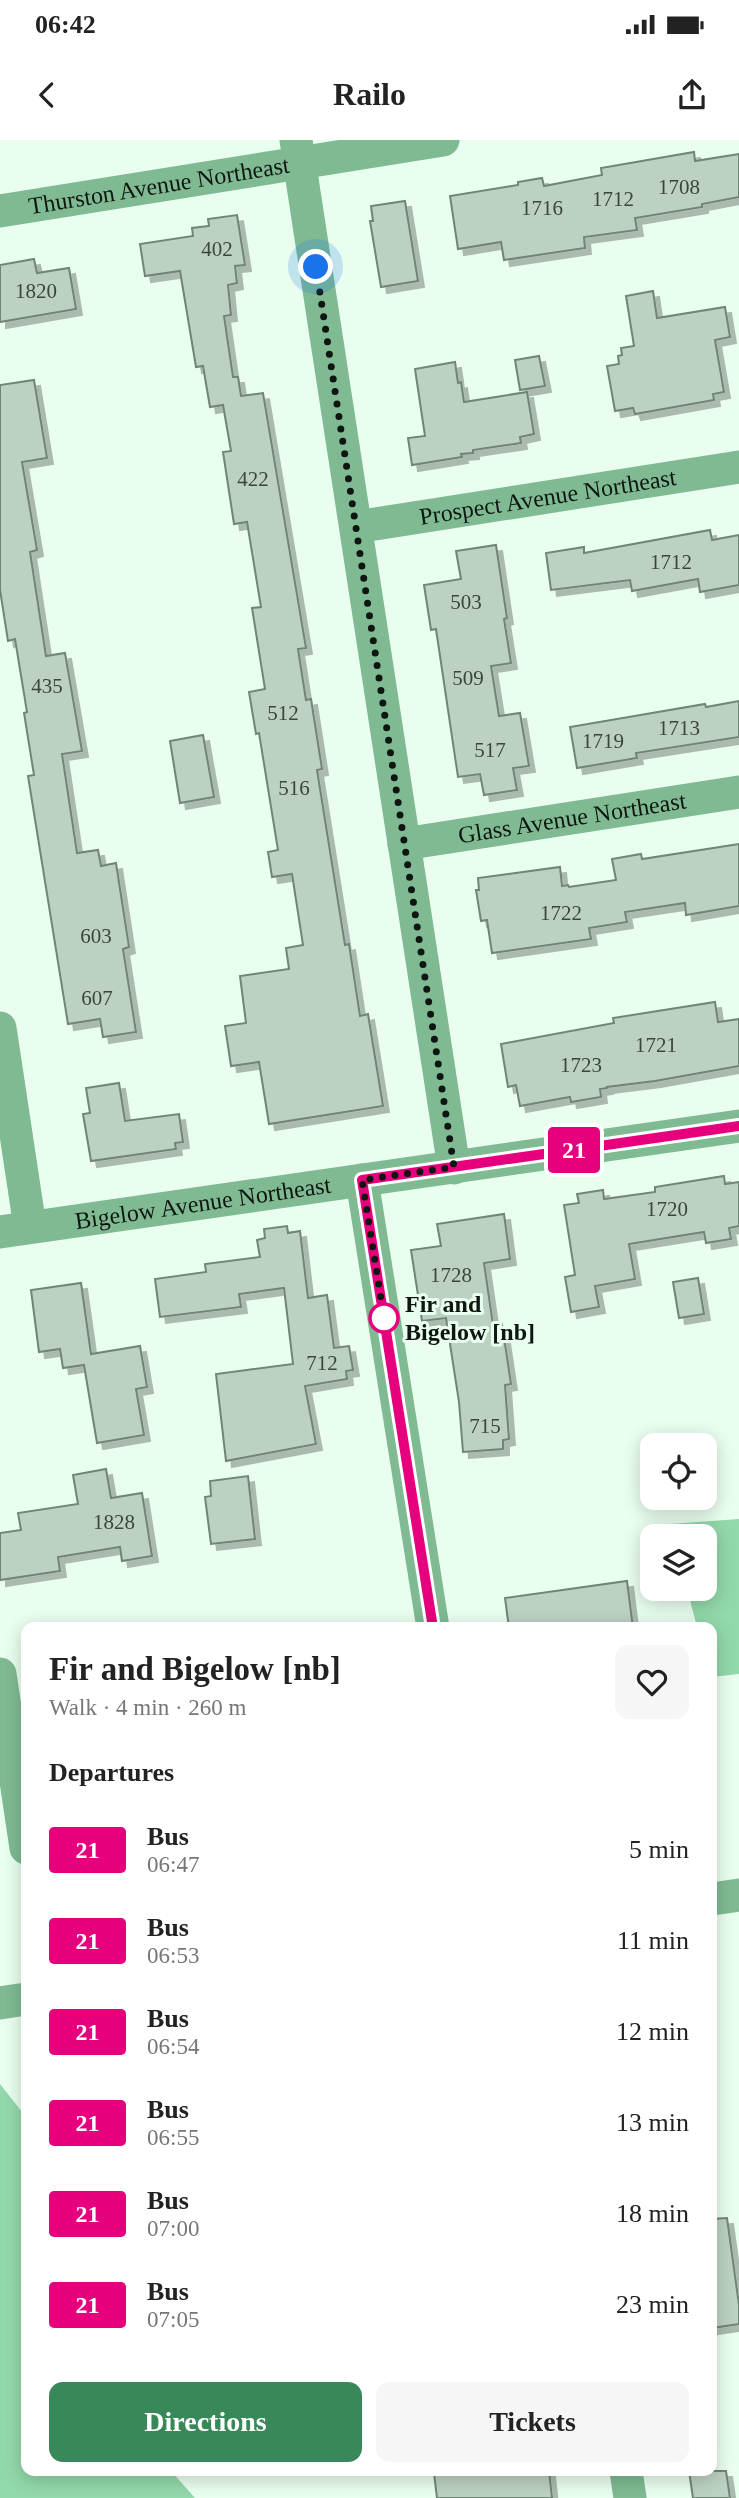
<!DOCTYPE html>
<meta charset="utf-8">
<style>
body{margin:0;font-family:"Times New Roman",serif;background:#f6f6f6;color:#222;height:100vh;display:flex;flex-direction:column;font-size:26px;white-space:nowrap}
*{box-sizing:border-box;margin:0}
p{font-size:23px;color:#767676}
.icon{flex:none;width:38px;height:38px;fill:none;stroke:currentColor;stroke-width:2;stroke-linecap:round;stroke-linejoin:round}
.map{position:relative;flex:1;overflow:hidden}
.panel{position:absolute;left:21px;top:1482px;width:696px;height:854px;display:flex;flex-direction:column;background:#fff;border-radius:14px;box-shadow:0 4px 18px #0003}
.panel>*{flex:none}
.badge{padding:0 14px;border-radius:5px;font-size:24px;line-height:46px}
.tools{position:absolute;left:640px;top:1293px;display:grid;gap:14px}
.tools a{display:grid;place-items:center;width:77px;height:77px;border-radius:14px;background:#fff;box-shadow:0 4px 18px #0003;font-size:35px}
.you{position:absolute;width:35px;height:35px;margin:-18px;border:5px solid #fff;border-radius:50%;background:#1a73e8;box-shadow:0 0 0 10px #1a73e833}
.map>.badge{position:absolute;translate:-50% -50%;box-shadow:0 0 0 4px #fff}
h2{padding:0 28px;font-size:26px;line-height:63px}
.round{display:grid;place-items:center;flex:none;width:74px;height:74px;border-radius:14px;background:#f6f6f6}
.head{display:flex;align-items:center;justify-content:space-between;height:119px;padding:0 28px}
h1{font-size:33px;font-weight:700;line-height:52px}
.action{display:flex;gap:14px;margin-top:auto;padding:14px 28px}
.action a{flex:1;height:80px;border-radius:14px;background:#388859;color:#fff;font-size:28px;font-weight:700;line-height:80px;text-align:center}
.action a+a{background:#f6f6f6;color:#222}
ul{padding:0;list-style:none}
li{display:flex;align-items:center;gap:21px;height:91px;padding:0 28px}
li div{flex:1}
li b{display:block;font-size:26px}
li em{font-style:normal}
li .badge{min-width:77px;font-weight:700;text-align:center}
.status{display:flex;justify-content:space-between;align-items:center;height:49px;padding:0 35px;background:#fff;direction:ltr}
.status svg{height:19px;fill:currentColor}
header{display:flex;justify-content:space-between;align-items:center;height:91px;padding:0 28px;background:#fff;font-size:32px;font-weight:700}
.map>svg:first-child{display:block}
.green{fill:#92d8aa}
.building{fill:#bcd1c2;stroke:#718577;stroke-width:2;filter:url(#shadow)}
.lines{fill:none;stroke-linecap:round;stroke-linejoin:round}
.minor{stroke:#7fba93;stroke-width:33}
.line-casing{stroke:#fff;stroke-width:16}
.line{stroke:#e6007e;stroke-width:10}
.walk{stroke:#0f1611;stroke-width:7;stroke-dasharray:0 12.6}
.stop-dot{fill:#fff;stroke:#e6007e;stroke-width:3.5}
.labels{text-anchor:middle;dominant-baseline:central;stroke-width:6;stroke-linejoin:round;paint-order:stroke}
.number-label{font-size:21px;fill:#3a453d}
.street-label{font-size:24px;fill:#0f1611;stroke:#e9feef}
.stop-label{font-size:24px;font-weight:bold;fill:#0f1611;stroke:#e9feef;text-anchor:start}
</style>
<div class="status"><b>06:42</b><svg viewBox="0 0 49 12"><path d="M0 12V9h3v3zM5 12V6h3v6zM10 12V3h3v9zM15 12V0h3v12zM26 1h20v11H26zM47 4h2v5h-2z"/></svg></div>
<header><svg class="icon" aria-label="back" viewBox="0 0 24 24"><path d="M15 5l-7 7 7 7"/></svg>Railo<svg class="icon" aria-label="share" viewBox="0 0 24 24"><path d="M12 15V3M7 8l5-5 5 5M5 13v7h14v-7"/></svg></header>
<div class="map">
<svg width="739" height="2358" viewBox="0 0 739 2358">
<defs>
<filter id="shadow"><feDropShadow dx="6" dy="6" stdDeviation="0" flood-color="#0004"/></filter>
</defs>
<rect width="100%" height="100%" fill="#e9feef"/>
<g class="green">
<path d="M 739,1379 L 739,1534 L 712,1537 L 712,1488 L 697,1487 L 687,1449 L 705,1449 L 705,1396 L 673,1396 L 670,1384 Z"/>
<path d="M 0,1944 L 26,1977 L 26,2331 L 171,2331 L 195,2358 L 0,2358 Z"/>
</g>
<g class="building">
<path d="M 694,12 L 695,21 L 739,14 L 739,57 L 702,64 L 702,67 L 635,78 L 637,90 L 584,97 L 585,108 L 504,120 L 501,102 L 458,109 L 450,56 L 518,45 L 518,42 L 542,38 L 544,46 L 602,35 L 601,28 Z"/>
<path d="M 405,61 L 418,141 L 381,147 L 370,81 L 373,81 L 371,66 Z"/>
<path d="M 237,75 L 245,125 L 235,126 L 237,143 L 228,145 L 231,175 L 224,176 L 233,237 L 238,237 L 241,256 L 263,253 L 306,508 L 298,509 L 306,560 L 311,559 L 322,629 L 317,630 L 345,805 L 349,804 L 360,876 L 368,874 L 383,966 L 269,984 L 259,922 L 231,926 L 225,886 L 246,883 L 240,836 L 289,829 L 286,808 L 303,805 L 292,734 L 272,737 L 268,712 L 278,710 L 259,593 L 256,594 L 249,552 L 265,549 L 252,468 L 261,467 L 247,382 L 234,384 L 223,312 L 231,311 L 223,265 L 210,267 L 203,226 L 196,227 L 180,131 L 145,136 L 140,104 L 193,96 L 192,88 L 209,86 L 208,79 Z"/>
<path d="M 34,119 L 37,133 L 69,128 L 76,169 L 0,182 L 0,125 Z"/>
<path d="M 653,151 L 657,178 L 725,167 L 730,197 L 715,200 L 724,252 L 713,254 L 714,260 L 635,274 L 633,268 L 615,271 L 607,226 L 619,224 L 618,216 L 622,215 L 621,208 L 634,206 L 626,156 Z"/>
<path d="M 539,216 L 545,246 L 520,250 L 515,220 Z"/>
<path d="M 455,222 L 458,243 L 461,242 L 464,262 L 527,252 L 534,294 L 520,297 L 521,303 L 473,310 L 473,313 L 461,314 L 462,317 L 412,325 L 408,298 L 425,296 L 415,229 Z"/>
<path d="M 34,240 L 47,318 L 22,322 L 37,410 L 30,412 L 46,516 L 65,513 L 82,611 L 62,614 L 77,713 L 98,710 L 101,726 L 116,723 L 129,807 L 123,809 L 136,892 L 103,897 L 100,879 L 68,884 L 28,636 L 34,635 L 24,573 L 27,572 L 15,499 L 8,501 L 0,450 L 0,245 Z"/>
<path d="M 710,390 L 712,400 L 739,395 L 739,445 L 700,452 L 698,439 L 632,451 L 630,440 L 551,450 L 546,413 L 584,407 L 584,413 Z"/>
<path d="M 496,405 L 507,478 L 504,479 L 511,523 L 491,526 L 499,576 L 520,573 L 529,626 L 513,628 L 517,650 L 484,655 L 480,634 L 458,637 L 436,489 L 431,490 L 424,445 L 461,439 L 456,411 Z"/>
<path d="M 739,561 L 739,597 L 636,613 L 637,618 L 577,628 L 570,587 L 705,564 L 706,567 Z"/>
<path d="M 203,595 L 214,657 L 180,663 L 170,601 Z"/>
<path d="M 739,704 L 739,766 L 686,775 L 685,763 L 625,772 L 627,782 L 589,788 L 591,799 L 492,813 L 487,780 L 481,781 L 476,750 L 479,750 L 478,738 L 560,727 L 562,746 L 568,745 L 569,747 L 616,740 L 612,719 L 641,714 L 642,719 Z"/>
<path d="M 715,862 L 718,882 L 739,879 L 739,926 L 655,941 L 607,947 L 607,948 L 600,949 L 601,957 L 571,962 L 570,957 L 520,966 L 516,945 L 508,947 L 501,904 L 614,883 L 613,878 Z"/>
<path d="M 119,943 L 125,981 L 179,974 L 183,1002 L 175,1003 L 176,1009 L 91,1021 L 83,974 L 90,973 L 86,948 Z"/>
<path d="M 724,1036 L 725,1044 L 739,1042 L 739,1086 L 729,1088 L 731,1099 L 706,1103 L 704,1092 L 629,1104 L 635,1139 L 595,1146 L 599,1167 L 571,1172 L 565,1137 L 575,1135 L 564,1065 L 579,1063 L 577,1054 L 603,1050 L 604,1059 L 655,1052 L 655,1047 Z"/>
<path d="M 504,1074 L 510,1119 L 484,1123 L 493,1185 L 502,1184 L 511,1244 L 505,1245 L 509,1299 L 503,1300 L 503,1309 L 463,1312 L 459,1262 L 446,1178 L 422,1181 L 411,1110 L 441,1106 L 437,1084 Z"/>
<path d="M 287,1086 L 288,1093 L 300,1091 L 308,1158 L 327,1155 L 334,1208 L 349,1206 L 353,1230 L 346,1231 L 347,1239 L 305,1246 L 316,1304 L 226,1321 L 216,1234 L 293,1224 L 284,1148 L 239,1154 L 241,1167 L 160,1177 L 155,1139 L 206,1132 L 205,1124 L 260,1117 L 257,1100 L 265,1098 L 264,1089 Z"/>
<path d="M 698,1138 L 704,1174 L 679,1178 L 673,1142 Z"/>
<path d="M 81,1143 L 91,1214 L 140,1206 L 147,1247 L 136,1249 L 144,1295 L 97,1303 L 84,1225 L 63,1228 L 60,1209 L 39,1212 L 31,1150 Z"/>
<path d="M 106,1329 L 111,1358 L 142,1353 L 152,1416 L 122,1421 L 120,1407 L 58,1417 L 60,1431 L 0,1440 L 0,1393 L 21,1390 L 18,1373 L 78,1364 L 73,1335 Z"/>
<path d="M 248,1336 L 255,1399 L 211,1404 L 205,1357 L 211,1356 L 210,1341 Z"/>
<path d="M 627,1441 L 633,1488 L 509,1488 L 505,1458 Z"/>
<path d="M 727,2078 L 739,2165 L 739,2184 L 712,2188 L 712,2079 Z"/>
<path d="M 447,2331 L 549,2331 L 552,2358 L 437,2358 L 434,2333 Z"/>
<path d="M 689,2331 L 726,2331 L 730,2358 L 693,2358 Z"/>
</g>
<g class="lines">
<g class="minor">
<path d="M 296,0 L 454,1028"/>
<path id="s1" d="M 0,71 L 443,0"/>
<path id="s2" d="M 356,387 L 739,327"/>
<path id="s3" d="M 404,704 L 739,652"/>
<path d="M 0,888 L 30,1087"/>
<path d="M 362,1040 L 433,1488"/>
<path id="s4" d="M 0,1092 L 739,986"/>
<path d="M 0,1534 L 26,1708"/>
<path d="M 712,1759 L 739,1755"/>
<path d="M 0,1863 L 26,1859"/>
<path d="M 626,2331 L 630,2358"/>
</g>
</g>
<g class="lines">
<g class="line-casing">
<path id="line" d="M 433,1488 L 362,1040 L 739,986"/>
</g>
<use href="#line" class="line"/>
<path class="walk" d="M 316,127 L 454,1027 L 362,1040 L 384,1178"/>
</g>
<circle class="stop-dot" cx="384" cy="1178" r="14"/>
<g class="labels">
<g class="number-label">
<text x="679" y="47">1708</text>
<text x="613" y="59">1712</text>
<text x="542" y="68">1716</text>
<text x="217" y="109">402</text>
<text x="36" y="151">1820</text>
<text x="253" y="339">422</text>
<text x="671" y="422">1712</text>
<text x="466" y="462">503</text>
<text x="468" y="538">509</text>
<text x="47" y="546">435</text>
<text x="283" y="573">512</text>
<text x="679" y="588">1713</text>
<text x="603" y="601">1719</text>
<text x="490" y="610">517</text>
<text x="294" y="648">516</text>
<text x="561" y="773">1722</text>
<text x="96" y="796">603</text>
<text x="97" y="858">607</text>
<text x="656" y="905">1721</text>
<text x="581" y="925">1723</text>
<text x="667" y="1069">1720</text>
<text x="451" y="1135">1728</text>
<text x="322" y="1223">712</text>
<text x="485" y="1286">715</text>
<text x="114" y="1382">1828</text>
</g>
<g class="street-label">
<text stroke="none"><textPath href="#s1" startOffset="161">Thurston Avenue Northeast</textPath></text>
<text stroke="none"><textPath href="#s2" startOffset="194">Prospect Avenue Northeast</textPath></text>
<text stroke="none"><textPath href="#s3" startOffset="170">Glass Avenue Northeast</textPath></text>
<text stroke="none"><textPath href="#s4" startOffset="205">Bigelow Avenue Northeast</textPath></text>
</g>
<g class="stop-label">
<text x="405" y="1164">Fir and<tspan x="405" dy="28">Bigelow [nb]</tspan></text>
</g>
</g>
</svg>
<div class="tools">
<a><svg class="icon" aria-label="locate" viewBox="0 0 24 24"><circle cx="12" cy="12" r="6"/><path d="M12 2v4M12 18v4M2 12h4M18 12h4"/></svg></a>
<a><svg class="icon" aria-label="layers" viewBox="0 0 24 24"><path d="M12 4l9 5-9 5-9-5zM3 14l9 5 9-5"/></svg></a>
</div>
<div class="you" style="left:316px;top:127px"></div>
<b class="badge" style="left:574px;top:1010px;background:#e6007e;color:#fff">21</b>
<section class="panel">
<div class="head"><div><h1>Fir and Bigelow [nb]</h1><p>Walk · 4 min · 260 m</p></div><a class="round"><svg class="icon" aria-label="heart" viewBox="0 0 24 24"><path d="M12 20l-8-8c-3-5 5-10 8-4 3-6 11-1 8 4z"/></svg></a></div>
<h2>Departures</h2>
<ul>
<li><span class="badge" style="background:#e6007e;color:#fff">21</span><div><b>Bus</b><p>06:47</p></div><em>5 min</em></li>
<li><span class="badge" style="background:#e6007e;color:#fff">21</span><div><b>Bus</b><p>06:53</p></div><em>11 min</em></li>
<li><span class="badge" style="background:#e6007e;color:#fff">21</span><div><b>Bus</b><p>06:54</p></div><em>12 min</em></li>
<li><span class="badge" style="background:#e6007e;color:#fff">21</span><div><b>Bus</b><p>06:55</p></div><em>13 min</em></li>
<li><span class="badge" style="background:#e6007e;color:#fff">21</span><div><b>Bus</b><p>07:00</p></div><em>18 min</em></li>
<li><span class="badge" style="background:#e6007e;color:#fff">21</span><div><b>Bus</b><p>07:05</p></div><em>23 min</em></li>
</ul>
<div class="action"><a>Directions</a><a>Tickets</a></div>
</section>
</div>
